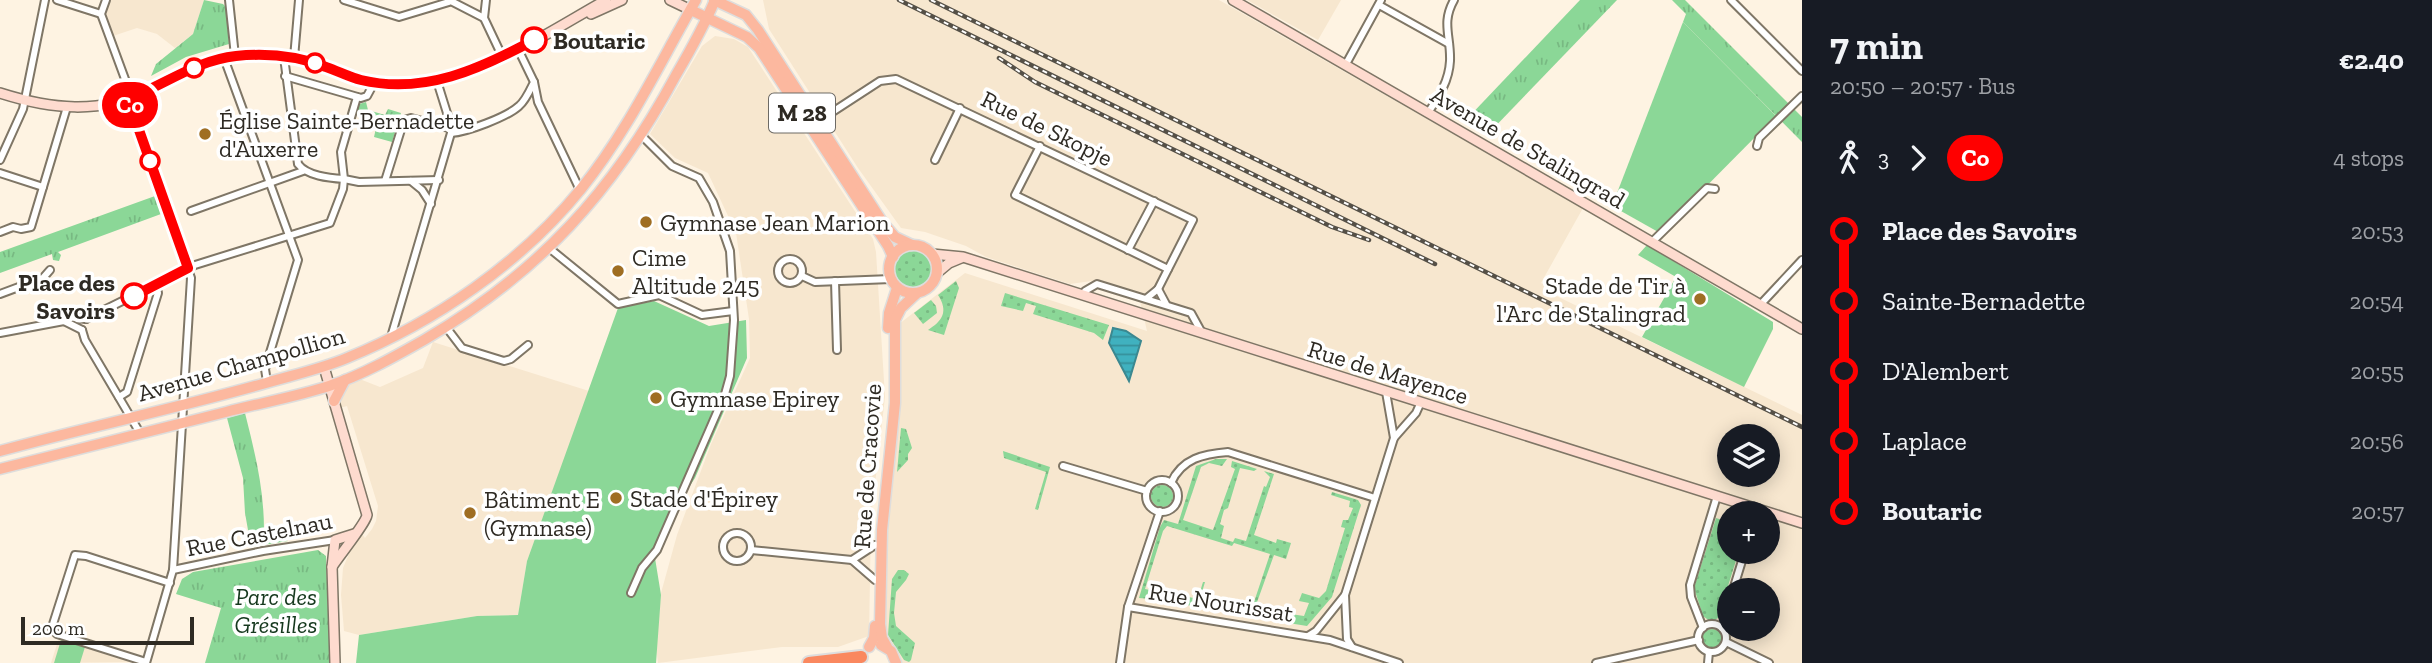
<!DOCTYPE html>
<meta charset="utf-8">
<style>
body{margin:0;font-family:"Zilla Slab",serif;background:#242831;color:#f1f3f6;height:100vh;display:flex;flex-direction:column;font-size:26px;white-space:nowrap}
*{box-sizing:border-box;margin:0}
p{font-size:23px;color:#9ea1a6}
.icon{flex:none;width:38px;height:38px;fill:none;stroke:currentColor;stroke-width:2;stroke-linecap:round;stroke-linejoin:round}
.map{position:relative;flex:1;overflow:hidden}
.details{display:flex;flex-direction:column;background:#171b24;width:630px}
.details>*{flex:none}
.badge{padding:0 14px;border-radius:23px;font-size:24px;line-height:46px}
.fabs{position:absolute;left:1717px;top:424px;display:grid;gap:14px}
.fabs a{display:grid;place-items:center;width:63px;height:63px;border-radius:50%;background:#171b24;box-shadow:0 4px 18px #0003;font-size:35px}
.scale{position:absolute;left:21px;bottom:18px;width:173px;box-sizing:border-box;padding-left:7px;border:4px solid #2e2a23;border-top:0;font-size:19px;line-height:24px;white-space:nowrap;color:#2e2a23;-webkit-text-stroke:5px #fff;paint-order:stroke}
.map>.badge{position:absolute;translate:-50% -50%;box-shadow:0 0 0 4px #fff}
.legs{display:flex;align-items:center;gap:10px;height:77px;padding:0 28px;font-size:23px}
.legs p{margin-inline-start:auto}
.headline{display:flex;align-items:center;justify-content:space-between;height:119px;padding:0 28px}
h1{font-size:38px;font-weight:800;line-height:52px}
ul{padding:0 28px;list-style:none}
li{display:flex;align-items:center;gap:24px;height:70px;font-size:26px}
li i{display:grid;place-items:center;width:10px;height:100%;margin:0 9px;background:currentColor}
li i::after{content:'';width:18px;height:18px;margin:-9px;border:5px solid;border-radius:50%;background:#171b24}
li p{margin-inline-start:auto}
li:first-child i{background:linear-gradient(#0000 50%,currentColor 0)}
li:last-child i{background:linear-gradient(currentColor 50%,#0000 0)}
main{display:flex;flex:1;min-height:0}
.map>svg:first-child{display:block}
.built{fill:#f7e7cf;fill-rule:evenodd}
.grass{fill:url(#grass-dots)}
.park{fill:url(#park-tufts)}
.garden{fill:#8bd797}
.water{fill:url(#water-rules);stroke:#3b8890;stroke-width:2}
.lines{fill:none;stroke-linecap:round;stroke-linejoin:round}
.street-casing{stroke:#7f7666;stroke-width:10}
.secondary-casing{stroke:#7f7666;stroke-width:12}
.primary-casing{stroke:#dedddc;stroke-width:13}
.highway-casing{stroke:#dedddc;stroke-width:16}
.street{stroke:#fff;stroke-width:6}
.secondary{stroke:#fedbcf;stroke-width:9}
.primary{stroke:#fcb89f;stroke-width:10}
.highway{stroke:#fa885f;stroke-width:12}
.rail-casing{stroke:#555047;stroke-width:4.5}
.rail{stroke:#fff;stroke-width:2;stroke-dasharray:5;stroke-linecap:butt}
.line-1-casing{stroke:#fff;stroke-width:16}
.line-1{stroke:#f00;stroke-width:10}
.stop-1-dot{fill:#fff;stroke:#f00;stroke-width:3.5}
.poi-dot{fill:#9f6e23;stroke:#fff;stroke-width:2.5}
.labels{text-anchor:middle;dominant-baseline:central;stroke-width:7;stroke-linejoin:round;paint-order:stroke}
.shield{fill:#fff;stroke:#6d6a65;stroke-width:2}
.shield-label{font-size:23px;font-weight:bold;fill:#2e2a23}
.stop-label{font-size:24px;font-weight:bold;fill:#2e2a23;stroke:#fff;text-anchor:start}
.poi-label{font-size:24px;fill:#2e2a23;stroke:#fff;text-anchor:start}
.street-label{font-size:24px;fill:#2e2a23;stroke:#fff}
.park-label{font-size:24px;font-style:italic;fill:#15381d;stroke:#fff}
</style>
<main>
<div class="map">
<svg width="1802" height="663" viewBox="0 0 1802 663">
<defs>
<pattern id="grass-dots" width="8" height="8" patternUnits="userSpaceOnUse" patternTransform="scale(1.75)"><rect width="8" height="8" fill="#8bd797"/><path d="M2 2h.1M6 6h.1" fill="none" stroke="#78b982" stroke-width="1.8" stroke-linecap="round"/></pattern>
<pattern id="park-tufts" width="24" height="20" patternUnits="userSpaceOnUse" patternTransform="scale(1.75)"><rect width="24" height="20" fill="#8bd797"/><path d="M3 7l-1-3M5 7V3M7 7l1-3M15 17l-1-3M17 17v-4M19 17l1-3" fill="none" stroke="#78b982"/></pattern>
<pattern id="water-rules" width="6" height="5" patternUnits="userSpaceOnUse" patternTransform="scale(1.75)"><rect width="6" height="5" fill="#40b1bf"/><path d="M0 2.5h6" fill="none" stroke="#36909b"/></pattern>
</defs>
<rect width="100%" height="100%" fill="#fef3e2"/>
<g class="built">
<path d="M 110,0 L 204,0 L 193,34 L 175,48 L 157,34 L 137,28 L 113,36 L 106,13 Z"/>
<path d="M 763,0 L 1219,0 L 1583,208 L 1541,283 L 1546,286 L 1544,290 L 1802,415 L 1802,663 L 900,663 L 893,647 L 885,636 L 887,529 L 901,400 L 899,324 L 965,273 L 1147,331 L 1138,293 L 1099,280 L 1070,284 L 986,257 L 966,246 L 925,232 L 901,228 L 858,168 L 769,29 ZM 1729,436 L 1768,436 L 1768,474 L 1729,474 ZM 1729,513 L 1768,513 L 1768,551 L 1729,551 ZM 1729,590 L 1768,590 L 1768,628 L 1729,628 Z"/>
<path d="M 1247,0 L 1341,0 L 1318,40 Z"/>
<path d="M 715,36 L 734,39 L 748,47 L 873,239 L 876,252 L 885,397 L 871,519 L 869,636 L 838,647 L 782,647 L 658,663 L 656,647 L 661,593 L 677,535 L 711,444 L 750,358 L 749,319 L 736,233 L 708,173 L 675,158 L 650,134 L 702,46 Z"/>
<path d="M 433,342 L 589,391 L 527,561 L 518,615 L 477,616 L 359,635 L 344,631 L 341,595 L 343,568 L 359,530 L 365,538 L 372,529 L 376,521 L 378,506 L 347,406 L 336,409 L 329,385 L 357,378 L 380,387 L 423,368 Z"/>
<path d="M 59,638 L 137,662 L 51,663 Z"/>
</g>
<g class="grass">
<circle cx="913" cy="269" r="20"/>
<path d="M 956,281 L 959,288 L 944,335 L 928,330 C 942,321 949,312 938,295 Z"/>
<path d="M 1005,293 L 1109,325 L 1103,340 L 1094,333 L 1033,314 L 1036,306 L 1026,303 L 1023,311 L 1001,306 Z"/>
<path d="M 931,300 L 936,306 L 937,313 L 923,324 L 914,313 Z"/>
<path d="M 901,428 L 906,429 L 912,448 L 908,454 L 908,460 L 897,472 Z"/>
<path d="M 1003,451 L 1050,467 L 1038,510 L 1035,509 L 1046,472 L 1004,458 Z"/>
<path d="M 1216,459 L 1227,459 L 1222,466 L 1209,463 L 1201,467 L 1183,520 L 1213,530 L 1235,469 L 1231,467 L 1232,461 L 1257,469 L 1254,471 L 1240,468 L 1228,508 L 1224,510 L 1220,524 L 1224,526 L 1221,538 L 1233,542 L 1235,538 L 1246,541 L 1264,486 L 1266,487 L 1270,477 L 1264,471 L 1274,474 L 1254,535 L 1276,543 L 1277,539 L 1291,543 L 1286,559 L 1274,555 L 1256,605 L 1261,609 L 1270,611 L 1268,619 L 1246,616 L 1248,608 L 1252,608 L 1270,554 L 1234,543 L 1232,546 L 1167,526 L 1163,531 L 1145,589 L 1150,590 L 1153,586 L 1151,599 L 1139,598 L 1160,527 L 1164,520 L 1178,524 L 1196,466 Z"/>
<circle cx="1162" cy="496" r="11"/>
<path d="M 1332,492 L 1358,500 L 1361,505 L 1332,597 L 1307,626 L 1276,621 L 1277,612 L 1304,616 L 1309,603 L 1299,601 L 1302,593 L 1319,598 L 1326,591 L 1345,528 L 1341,527 L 1343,520 L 1348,520 L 1353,508 L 1349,507 L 1350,501 L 1331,495 Z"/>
<path d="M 1716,518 L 1729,522 L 1729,551 L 1739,551 L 1718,618 L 1711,622 L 1703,616 L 1694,588 Z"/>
<path d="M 898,570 L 904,570 L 909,574 L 906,580 L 896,592 L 894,613 L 896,626 L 915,643 L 911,660 L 909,662 L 904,660 L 888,635 L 892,579 Z"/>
<path d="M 1203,582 L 1205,582 L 1200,599 L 1240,606 L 1240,614 L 1157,600 L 1159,588 L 1159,592 L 1194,598 L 1195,594 L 1199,595 Z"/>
<circle cx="1712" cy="639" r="10"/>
</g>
<g class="park">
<path d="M 204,0 L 223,4 L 226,7 L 229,44 L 186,57 L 151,76 L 156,64 L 193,34 Z"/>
<path d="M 1580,0 L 1617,0 L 1487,135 L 1464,122 Z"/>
<path d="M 1672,0 L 1685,0 L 1802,117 L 1802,142 L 1683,22 L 1686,14 Z"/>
<path d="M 366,102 L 368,110 L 385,115 L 388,109 L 401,113 L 392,142 L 374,137 L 378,119 L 356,113 L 359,104 Z"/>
<path d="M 155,196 L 161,214 L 58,252 L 61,255 L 59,261 L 53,260 L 52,254 L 0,273 L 0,252 Z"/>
<path d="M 245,413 C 255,453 264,489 264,530 L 288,541 L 251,547 L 245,513 L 243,478 L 227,418 Z"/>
<path d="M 318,550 L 326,556 L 330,663 L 205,663 L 221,608 L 176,594 L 182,579 L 193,572 Z"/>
</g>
<g class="garden">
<path d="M 1683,22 L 1776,116 L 1660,233 L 1612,206 Z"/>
<path d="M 1647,245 L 1773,322 L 1773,329 L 1744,387 L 1642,337 L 1676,277 L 1638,255 Z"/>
<path d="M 654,301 L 709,326 L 746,320 L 747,358 L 695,478 L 669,518 L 654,552 L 661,595 L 656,663 L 356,663 L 359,635 L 477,616 L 518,615 L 527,561 L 618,308 Z"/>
<path d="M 61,640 L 85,647 L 80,663 L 54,663 Z"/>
</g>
<path class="water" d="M 1113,328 L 1126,331 L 1141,341 L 1129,381 L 1109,343 Z"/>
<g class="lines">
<g class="street-casing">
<g id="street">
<path d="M 57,0 L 101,14"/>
<path d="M 106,0 L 101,14 L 132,98"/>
<path d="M 229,0 L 235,56"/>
<path d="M 344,0 L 399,17 L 449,2"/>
<path d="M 449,0 L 484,18"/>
<path d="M 486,0 L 484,18 L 502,56"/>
<path d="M 1731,0 L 1802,71"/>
<path d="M 1379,5 L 1449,44"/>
<path d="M 224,58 L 298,260 L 265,369 L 267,382"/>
<path d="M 294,58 L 299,0"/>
<path d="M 1346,64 L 1381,0"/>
<path d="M 285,76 L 361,98 L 367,96 L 374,83"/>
<path d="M 534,82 L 538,102 L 580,190"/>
<path d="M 357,97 L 341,152 L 344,179 L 359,182 L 439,180"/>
<path d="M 128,99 L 191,278 L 173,570"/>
<path d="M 1428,113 C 1439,96 1449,81 1450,61 C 1451,36 1441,23 1454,0"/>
<path d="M 817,122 L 880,81 L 896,79 L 1193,220 L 1158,289"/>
<path d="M 451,133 C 467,132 507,117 519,106 C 526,100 530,90 534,82 L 518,49"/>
<path d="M 1040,146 L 1015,195 L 1168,269"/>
<path d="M 1757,146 L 1759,138 L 1802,96"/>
<path d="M 0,160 L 23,109 L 45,0"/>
<path d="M 935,160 L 960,108"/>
<path d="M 0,173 L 43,187"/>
<path d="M 385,181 L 404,120 L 411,118 L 452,129"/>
<path d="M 411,181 L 422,190 L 431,204"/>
<path d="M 191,211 L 303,171"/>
<path d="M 0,232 L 13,227 L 21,229 L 31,227 L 67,107"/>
<path d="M 1653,241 L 1707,188 L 1715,189"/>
<path d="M 549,248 L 618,304 L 659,295 L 702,315 L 733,311"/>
<path d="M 1128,250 L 1154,201"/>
<circle cx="790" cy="271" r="12"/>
<path d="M 802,276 L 815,282 L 891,279"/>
<path d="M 835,281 L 837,350"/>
<path d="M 0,294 L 43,278 L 50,270"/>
<path d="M 1084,295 L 1085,291 L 1097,284 L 1191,313 L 1202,333"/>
<path d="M 1147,298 L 1158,289 L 1166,304"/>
<path d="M 1760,305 L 1802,260"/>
<path d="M 86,319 L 195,265 L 330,223 L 343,189 L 344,179 C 329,178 307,176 298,164 L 284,57"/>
<path d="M 446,327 L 462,348 L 504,361 L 511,359 L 528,345"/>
<path d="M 82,330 L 85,340 L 140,433"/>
<path d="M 82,330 L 64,321 L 67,317 L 86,319"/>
<path d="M 0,333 L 64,321"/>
<path d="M 391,337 L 451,133 L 452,129 L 437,81"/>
<path d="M 1386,392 L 1394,438"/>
<path d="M 119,397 L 127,392 L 158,293 L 156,285"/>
<path d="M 1063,466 L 1147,491"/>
<circle cx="1162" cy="496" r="16"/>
<path d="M 1171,483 C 1182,458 1204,454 1228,452 L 1375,498"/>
<circle cx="737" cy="547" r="14"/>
<path d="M 751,550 L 852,560 L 875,580"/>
<path d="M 852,560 L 875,545"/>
<path d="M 1733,590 L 1745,551"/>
<path d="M 631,593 L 642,568 L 657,550 L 725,394 L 730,376 L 734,320 L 730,251 L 713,202 L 699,178 L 672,166 L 642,136"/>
<path d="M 1128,607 L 1330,640 L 1399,663"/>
<circle cx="1712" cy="638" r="14"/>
<path d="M 1703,628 L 1691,597 L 1690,585 L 1717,496"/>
<path d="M 1722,628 L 1729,604"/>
<path d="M 1308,636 L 1316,631 L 1344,596"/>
<path d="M 1726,642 L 1769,663"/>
<path d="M 1352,647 L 1347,639 L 1345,595 L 1394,438 L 1416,413 L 1421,402"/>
<path d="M 146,662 L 57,634 L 52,629 L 53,624 L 75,555 L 86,556 L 170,583"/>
<path d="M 146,663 L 173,570 L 263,551 L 335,540"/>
<path d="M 1120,663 L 1128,607 L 1160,511"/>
<path d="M 1596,663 L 1699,640"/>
<path d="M 1708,663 L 1709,652"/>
</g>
</g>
<g class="secondary-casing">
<g id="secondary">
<path d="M 670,0 L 691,10"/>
<path d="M 1233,0 L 1802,329"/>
<path d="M 591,14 L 622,0"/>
<path d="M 0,93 C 50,109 100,115 149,90 C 176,77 202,60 232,57 C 264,53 297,56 326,67 C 340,72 352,79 366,81 C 454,98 533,41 606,0"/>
<path d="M 932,254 L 963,257 L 1802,523"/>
<path d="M 937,273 L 949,263 L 961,258"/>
<path d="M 324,367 L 367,515 C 366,523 339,556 332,567"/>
<path d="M 335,663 L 332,567 L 335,540 L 354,534"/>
</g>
</g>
<g class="primary-casing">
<g id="primary">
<path d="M 714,0 L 746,15 L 758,30 L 883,223 L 895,237 L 912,245"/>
<path d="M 691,10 L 747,37 L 759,48 L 888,246 L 893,257"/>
<circle cx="913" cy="269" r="24"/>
<path d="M 888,328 L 889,313 L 897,288"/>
<path d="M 334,401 L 345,380"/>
<path d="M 0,451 C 88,427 178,408 266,383 C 293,375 321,369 347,358 C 435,322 521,263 581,189 C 628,131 659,64 696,0"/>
<path d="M 0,469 C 75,450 151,431 226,412 C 260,403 295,397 329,386 C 362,375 394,357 424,340 C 539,273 613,192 676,75 C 690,51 704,26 715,0"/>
<path d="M 881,645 L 891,651 L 896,663"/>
<path d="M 869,647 L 874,638 L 875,626"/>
<path d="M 887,647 L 882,638 L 880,624 L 882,530 L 895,403 L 895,320 L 901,308 L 916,294"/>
</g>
</g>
<g class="highway-casing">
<path id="highway" d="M 809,663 L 861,657"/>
</g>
<use href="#street" class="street"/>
<use href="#secondary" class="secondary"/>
<use href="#primary" class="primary"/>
<use href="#highway" class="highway"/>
<g class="rail-casing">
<g id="rail">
<path d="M 899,0 L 1435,264"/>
<path d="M 931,0 L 1802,427"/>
<path d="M 999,58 L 1035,82 L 1332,227 L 1369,240"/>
</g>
</g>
<use href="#rail" class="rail"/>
</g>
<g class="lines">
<g class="line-1-casing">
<path id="line-1" d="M 134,296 L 188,268 L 128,99 C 164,85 197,60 236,56 C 266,53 298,56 326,67 C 338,71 349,77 361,80 C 424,95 480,69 534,40"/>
</g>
<use href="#line-1" class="line-1"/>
</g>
<g class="stop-1-dot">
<circle cx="534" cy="40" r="12"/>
<circle cx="315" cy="63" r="9"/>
<circle cx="194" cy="68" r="9"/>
<circle cx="150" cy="161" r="9"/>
<circle cx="134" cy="296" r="12"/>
</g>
<g class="poi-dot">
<circle cx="205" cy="134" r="7"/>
<circle cx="646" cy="222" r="7"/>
<circle cx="618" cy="271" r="7"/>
<circle cx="1700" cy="299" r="7"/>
<circle cx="656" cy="398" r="7"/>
<circle cx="616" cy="498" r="7"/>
<circle cx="470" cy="513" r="7"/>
</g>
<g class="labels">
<rect class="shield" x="769" y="93.5" width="66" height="39" rx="5"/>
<g class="shield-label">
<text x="802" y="113">M 28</text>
</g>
<g class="stop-label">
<text x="553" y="40">Boutaric</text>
<text x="115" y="282" text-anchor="end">Place des<tspan x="115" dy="28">Savoirs</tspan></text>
</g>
<g class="poi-label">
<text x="219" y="120">Église Sainte-Bernadette<tspan x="219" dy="28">d'Auxerre</tspan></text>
<text x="660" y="222">Gymnase Jean Marion</text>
<text x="632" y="257">Cime<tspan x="632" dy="28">Altitude 245</tspan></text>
<text x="1686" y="285" text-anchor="end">Stade de Tir à<tspan x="1686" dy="28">l'Arc de Stalingrad</tspan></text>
<text x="670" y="398">Gymnase Epirey</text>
<text x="630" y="498">Stade d'Épirey</text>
<text x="484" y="499">Bâtiment E<tspan x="484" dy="28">(Gymnase)</tspan></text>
</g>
<g class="street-label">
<text transform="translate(1047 128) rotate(26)">Rue de Skopje</text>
<text transform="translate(1528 147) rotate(30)">Avenue de Stalingrad</text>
<text transform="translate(241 364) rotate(-16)">Avenue Champollion</text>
<text transform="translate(1388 372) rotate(17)">Rue de Mayence</text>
<text transform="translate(867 466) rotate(-86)">Rue de Cracovie</text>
<text transform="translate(259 534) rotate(-11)">Rue Castelnau</text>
<text transform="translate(1221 602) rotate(9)">Rue Nourissat</text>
</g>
<g class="park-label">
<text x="276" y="596">Parc des<tspan x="276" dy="28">Grésilles</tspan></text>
</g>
</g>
</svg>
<div class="fabs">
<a><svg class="icon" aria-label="layers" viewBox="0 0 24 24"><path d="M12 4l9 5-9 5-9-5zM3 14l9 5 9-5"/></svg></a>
<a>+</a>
<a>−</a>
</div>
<div class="scale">200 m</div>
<b class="badge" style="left:130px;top:105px;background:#f00;color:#fff">Co</b>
</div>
<section class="details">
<div class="headline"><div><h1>7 min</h1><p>20:50 – 20:57 · Bus</p></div><b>€2.40</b></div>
<div class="legs"><svg class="icon" aria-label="walk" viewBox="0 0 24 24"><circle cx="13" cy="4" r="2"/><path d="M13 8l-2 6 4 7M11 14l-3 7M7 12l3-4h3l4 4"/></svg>3<svg class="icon" aria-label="forward" viewBox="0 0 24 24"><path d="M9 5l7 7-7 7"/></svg><b class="badge" style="background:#f00;color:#fff">Co</b><p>4 stops</p></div>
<ul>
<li><i style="color:#f00"></i><b>Place des Savoirs</b><p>20:53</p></li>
<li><i style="color:#f00"></i><span>Sainte-Bernadette</span><p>20:54</p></li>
<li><i style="color:#f00"></i><span>D'Alembert</span><p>20:55</p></li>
<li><i style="color:#f00"></i><span>Laplace</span><p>20:56</p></li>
<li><i style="color:#f00"></i><b>Boutaric</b><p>20:57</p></li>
</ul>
</section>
</main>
